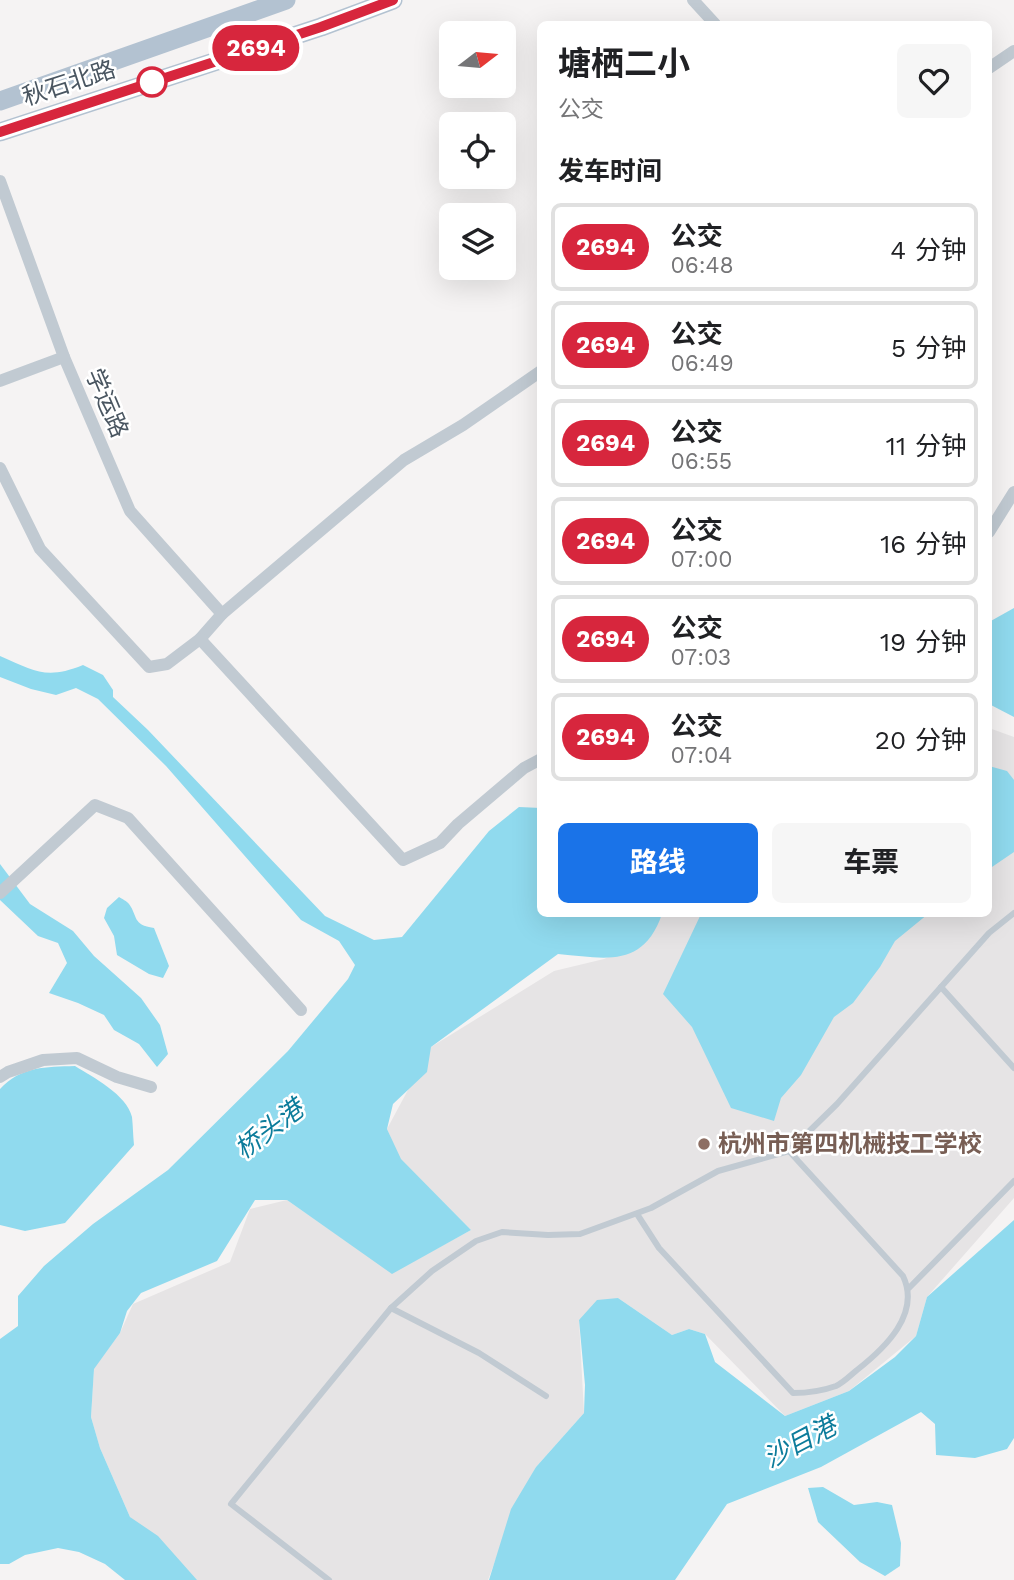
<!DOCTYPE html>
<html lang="zh">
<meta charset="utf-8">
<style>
body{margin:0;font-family:"Work Sans","Noto Sans SC",sans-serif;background:#f6f6f6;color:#202124;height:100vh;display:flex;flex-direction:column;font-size:26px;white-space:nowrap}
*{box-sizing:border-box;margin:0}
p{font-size:23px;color:#757577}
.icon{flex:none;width:38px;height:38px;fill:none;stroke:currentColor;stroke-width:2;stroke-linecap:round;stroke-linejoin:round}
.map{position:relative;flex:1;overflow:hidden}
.panel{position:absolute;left:537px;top:21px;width:455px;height:896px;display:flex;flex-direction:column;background:#fff;border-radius:10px;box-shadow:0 7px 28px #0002}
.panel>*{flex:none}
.badge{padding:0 14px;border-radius:23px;font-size:24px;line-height:46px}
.needle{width:46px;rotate:74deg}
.fabs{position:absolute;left:439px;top:21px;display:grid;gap:14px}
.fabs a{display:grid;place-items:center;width:77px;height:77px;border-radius:10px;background:#fff;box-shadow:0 7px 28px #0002;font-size:35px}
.map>.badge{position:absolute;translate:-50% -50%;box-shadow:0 0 0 4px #fff}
h2{padding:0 21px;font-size:26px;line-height:63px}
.round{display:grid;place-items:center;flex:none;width:74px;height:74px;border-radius:10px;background:#f6f6f6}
.headline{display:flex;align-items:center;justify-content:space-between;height:119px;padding:0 21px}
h1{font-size:33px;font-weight:700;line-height:52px}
.cta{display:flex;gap:14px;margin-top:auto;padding:14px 21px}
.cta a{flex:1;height:80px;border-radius:10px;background:#1a73e8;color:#fff;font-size:28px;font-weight:700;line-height:80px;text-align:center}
.cta a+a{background:#f6f6f6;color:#202124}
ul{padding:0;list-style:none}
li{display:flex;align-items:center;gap:21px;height:88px;margin:0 14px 10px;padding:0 7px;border:4px solid #e0e0e0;border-radius:10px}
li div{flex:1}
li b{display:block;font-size:26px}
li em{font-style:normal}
li .badge{min-width:77px;font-weight:700;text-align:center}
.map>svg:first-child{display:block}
.education{fill:#e6e4e5}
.water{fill:#90daee}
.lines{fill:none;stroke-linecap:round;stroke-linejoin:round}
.service{stroke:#c1cad2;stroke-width:6}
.minor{stroke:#c1cad2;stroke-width:12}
.primary{stroke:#b3c2d1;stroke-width:19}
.line-casing{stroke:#fff;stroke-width:16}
.line{stroke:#d7263d;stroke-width:10}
.stop-dot{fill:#fff;stroke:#d7263d;stroke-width:3.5}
.education-dot{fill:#8d6e63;stroke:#fff;stroke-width:2.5}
.labels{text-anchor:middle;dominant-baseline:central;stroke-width:5;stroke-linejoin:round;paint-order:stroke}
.street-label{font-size:24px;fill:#4a5661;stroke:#fff}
.education-label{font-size:24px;font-weight:bold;fill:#785e54;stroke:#fff;text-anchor:start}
.water-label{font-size:26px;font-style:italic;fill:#0c7c9b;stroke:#fff}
</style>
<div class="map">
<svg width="1014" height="1580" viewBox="0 0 1014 1580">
<rect width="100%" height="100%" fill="#f5f3f3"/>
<path class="education" d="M 989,728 L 1014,737 L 1014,1198 L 927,1297 L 916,1336 L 849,1391 L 785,1416 L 705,1334 L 689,1329 L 672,1335 L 618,1298 L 579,1320 L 584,1413 L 536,1467 L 500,1548 L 488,1580 L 195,1580 L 130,1517 L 100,1448 L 91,1417 L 94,1368 L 120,1333 L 133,1304 L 230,1262 L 250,1209 L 287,1200 L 392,1273 L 471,1230 L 400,1159 L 387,1129 L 431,1047 L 554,971 L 604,959 L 646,940 L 663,914 L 989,914 Z"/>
<g class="water">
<path d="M 1014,608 L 1014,717 L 989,704 L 989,622 Z"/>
<path d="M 0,656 C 35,671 46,680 83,665 L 103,675 L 113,690 L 113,697 L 148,730 L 325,916 L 374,940 L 402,937 L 489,831 L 519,807 L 541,808 L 541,914 L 662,914 C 643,969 605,958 558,954 L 431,1047 L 427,1072 L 393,1104 L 387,1129 L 401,1159 L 471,1230 L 392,1274 L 287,1200 L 255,1200 L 217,1261 L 141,1293 L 127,1311 L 120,1333 L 94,1369 L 91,1417 L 100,1448 L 130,1517 L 158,1536 L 197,1580 L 125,1580 L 105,1564 L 79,1552 L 58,1548 L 25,1555 L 9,1564 L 0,1564 L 0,1339 L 18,1326 L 18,1296 L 44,1266 L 93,1224 L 168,1170 L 288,1051 L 348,979 L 355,965 L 339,941 L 301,920 L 166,766 L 98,699 L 76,688 L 56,695 L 31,689 L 0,677 Z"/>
<path d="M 989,766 L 1007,771 L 1014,780 L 1014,852 L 989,869 Z"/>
<path d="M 0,864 L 30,904 L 73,931 L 94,956 L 141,998 L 160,1025 L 168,1054 L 157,1067 L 139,1044 L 114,1030 L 104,1015 L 78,1003 L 49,993 L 67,963 L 58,943 L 38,936 L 0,900 Z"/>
<path d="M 119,897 C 122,899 127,901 129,904 C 138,916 132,925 154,928 L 169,966 L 163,978 L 149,974 L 117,955 L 114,936 L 104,918 L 107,908 Z"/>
<path d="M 701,914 L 928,914 L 895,941 L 880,967 L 853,1003 L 834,1017 L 801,1075 L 781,1098 L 774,1121 L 731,1108 L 692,1027 L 663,994 Z"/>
<path d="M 75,1066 C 93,1077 127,1095 132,1117 C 133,1126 133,1136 134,1145 L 65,1223 L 25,1231 L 0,1225 L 0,1089 C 21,1066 46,1067 75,1066 Z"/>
<path d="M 1014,1220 L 1014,1438 L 1007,1449 L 975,1458 L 936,1455 L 935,1424 L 921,1412 L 821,1467 L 727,1504 L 675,1580 L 489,1580 L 511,1509 L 536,1467 L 584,1413 L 585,1385 L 579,1320 L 597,1300 L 618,1298 L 672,1335 L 689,1329 L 705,1334 L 715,1362 L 785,1416 L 849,1391 L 895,1357 L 916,1336 L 927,1297 Z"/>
<path d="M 823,1487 L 854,1505 L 877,1502 L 892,1505 L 901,1543 L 900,1566 L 885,1576 L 860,1562 L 818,1522 L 808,1488 Z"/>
</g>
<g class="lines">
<g class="service">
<path d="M 941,987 L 1014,1068"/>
<path d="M 637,1214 L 659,1248 L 793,1393 C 807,1393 822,1391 836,1386 C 843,1383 851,1375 857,1370 C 885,1348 921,1314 903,1276 L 789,1151"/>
<path d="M 909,1288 L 1014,1181"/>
<path d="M 546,1396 L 479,1353 L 391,1308 L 432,1271 L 476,1241 L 502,1232 L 548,1235 L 580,1234 L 651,1208 L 718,1171 L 789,1151 L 837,1104 L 989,933 L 1014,913"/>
<path d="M 329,1580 L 231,1504 L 391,1308"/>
</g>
<g class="minor">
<path d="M 693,0 L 715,24"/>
<path d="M 989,68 L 1014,51"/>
<path d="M 0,181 L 64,357 L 130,511 L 222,614"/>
<path d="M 0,381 L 64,357"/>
<path d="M 0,468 L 40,549 L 149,667 L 167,664 L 200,639 L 222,614 L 404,460 L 463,425 L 541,371"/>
<path d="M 989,532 L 1014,492"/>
<path d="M 200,639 L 403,860 L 440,843 L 458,824 L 524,768 L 541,759"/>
<path d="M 0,893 L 95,805 L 128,818 L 301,1010"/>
<path d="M 0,1077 L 8,1072 L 43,1060 L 77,1058 L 117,1077 L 151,1087"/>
</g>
<g class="primary">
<path d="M 0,101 L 286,0"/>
<path d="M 0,132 L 321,27 L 393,0"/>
</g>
</g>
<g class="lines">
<g class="line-casing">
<path id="line" d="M 0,132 L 321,27 L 393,0"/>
</g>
<use href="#line" class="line"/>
</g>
<circle class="stop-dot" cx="152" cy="82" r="14"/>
<circle class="education-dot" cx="704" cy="1144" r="7"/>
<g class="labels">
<g class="street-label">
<text transform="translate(69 83) rotate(-18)">秋石北路</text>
<text transform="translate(107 403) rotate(67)">学运路</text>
</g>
<g class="education-label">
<text x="718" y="1144">杭州市第四机械技工学校</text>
</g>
<g class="water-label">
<text transform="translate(269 1129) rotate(-37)">桥头港</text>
<text transform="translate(800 1442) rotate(-28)">沙目港</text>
</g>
</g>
</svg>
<div class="fabs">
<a><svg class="needle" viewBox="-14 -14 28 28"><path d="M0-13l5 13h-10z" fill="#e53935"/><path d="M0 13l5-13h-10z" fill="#757577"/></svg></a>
<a><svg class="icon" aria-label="locate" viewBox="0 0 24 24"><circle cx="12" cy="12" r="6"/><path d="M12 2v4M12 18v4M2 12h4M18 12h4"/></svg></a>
<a><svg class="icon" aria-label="layers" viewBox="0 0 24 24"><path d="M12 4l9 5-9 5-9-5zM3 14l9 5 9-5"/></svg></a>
</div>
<b class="badge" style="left:256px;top:48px;background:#d7263d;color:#fff">2694</b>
<section class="panel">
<div class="headline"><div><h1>塘栖二小</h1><p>公交</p></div><a class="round"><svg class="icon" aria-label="heart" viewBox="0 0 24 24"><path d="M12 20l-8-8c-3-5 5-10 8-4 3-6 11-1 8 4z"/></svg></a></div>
<h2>发车时间</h2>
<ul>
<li><span class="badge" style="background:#d7263d;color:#fff">2694</span><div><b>公交</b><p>06:48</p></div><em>4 分钟</em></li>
<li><span class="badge" style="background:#d7263d;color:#fff">2694</span><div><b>公交</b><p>06:49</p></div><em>5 分钟</em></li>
<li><span class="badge" style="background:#d7263d;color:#fff">2694</span><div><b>公交</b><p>06:55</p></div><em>11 分钟</em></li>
<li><span class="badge" style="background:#d7263d;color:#fff">2694</span><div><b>公交</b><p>07:00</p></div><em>16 分钟</em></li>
<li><span class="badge" style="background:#d7263d;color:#fff">2694</span><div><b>公交</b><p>07:03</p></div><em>19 分钟</em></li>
<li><span class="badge" style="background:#d7263d;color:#fff">2694</span><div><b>公交</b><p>07:04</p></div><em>20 分钟</em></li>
</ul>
<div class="cta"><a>路线</a><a>车票</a></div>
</section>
</div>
